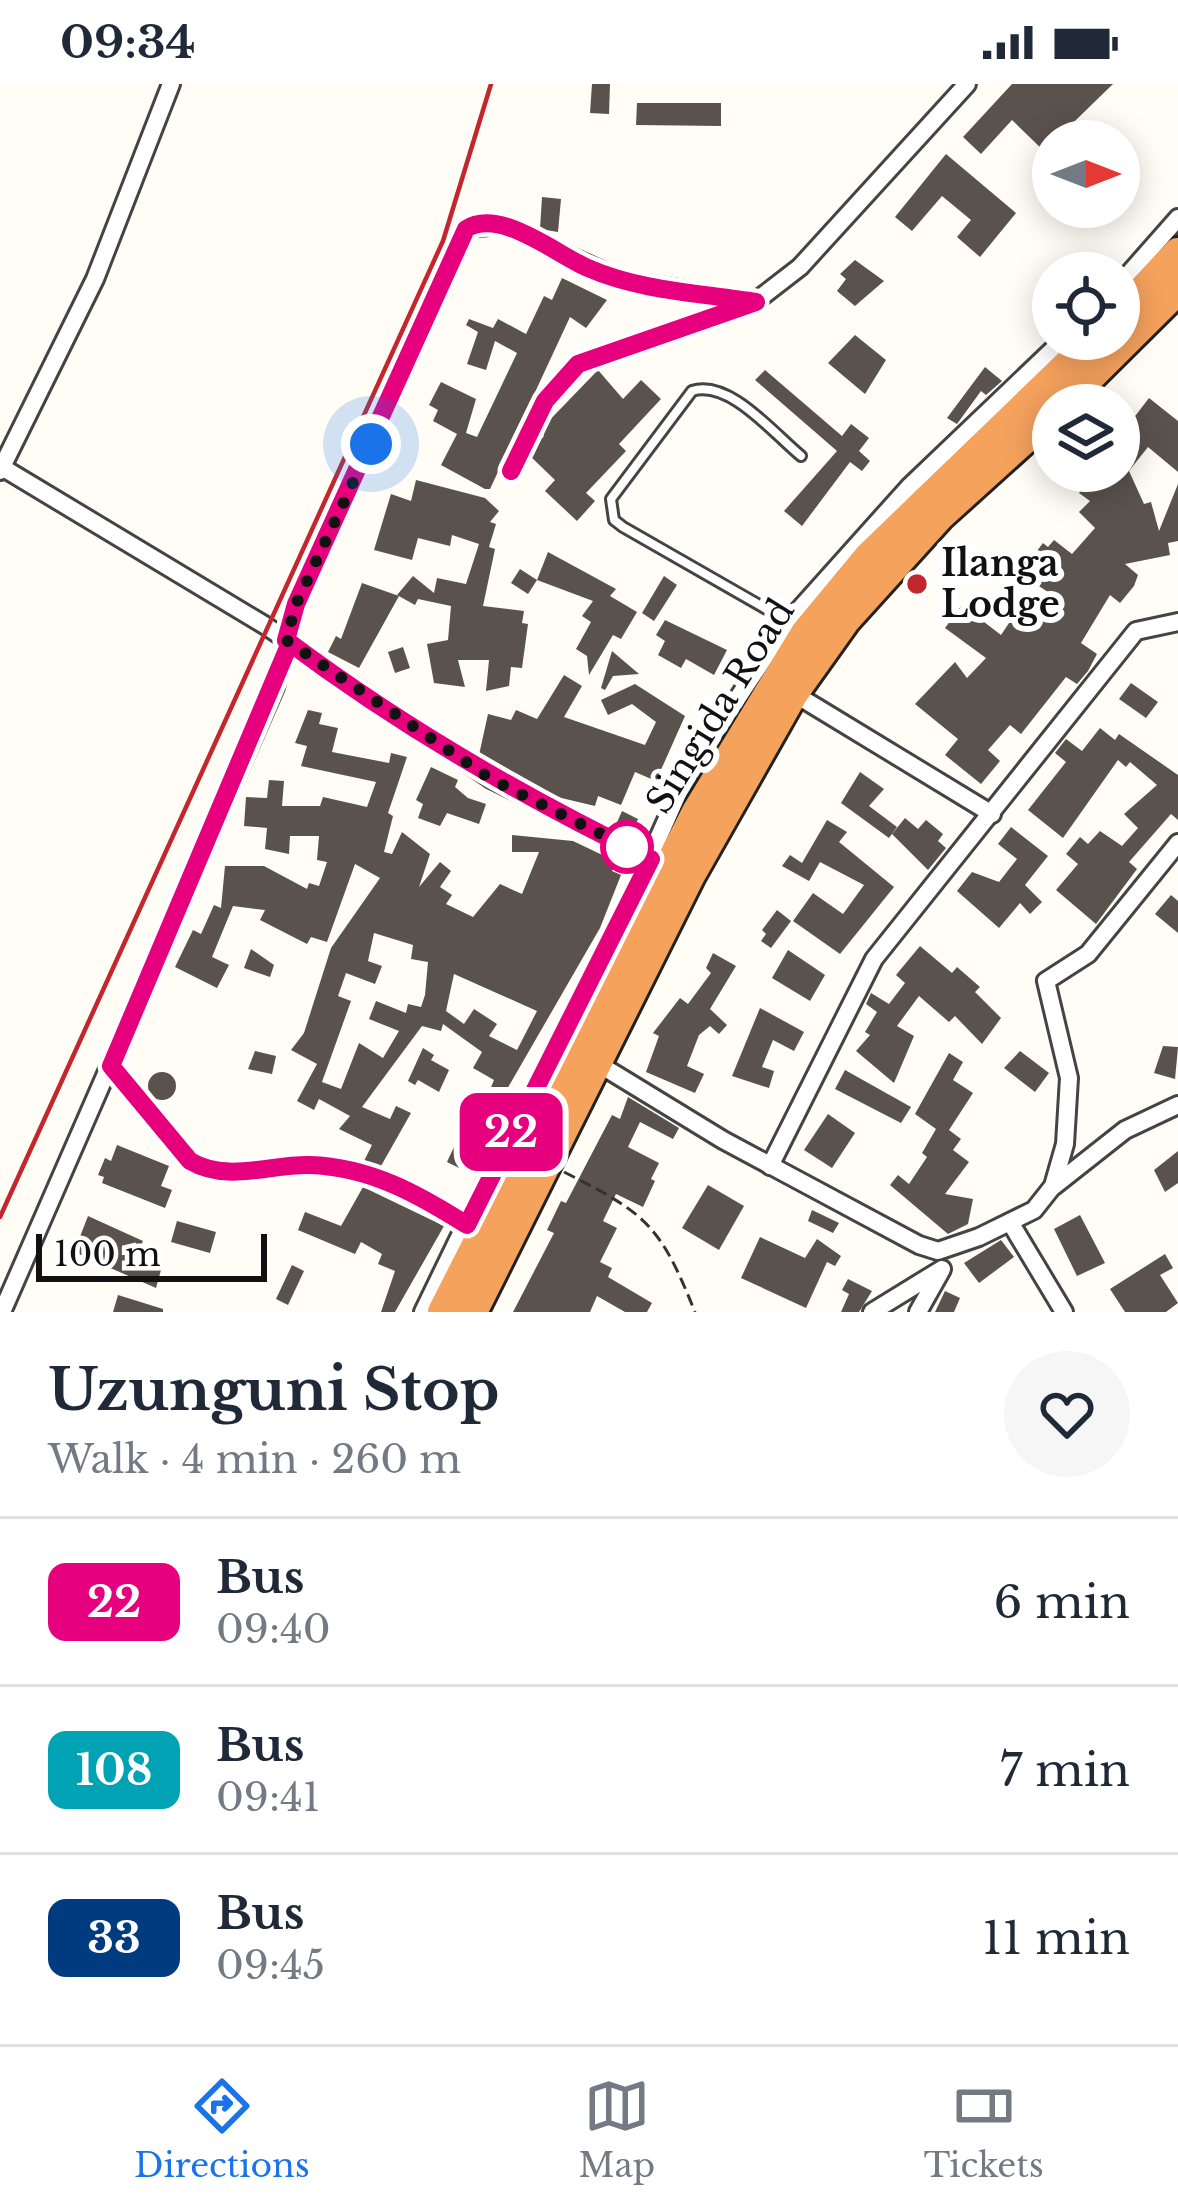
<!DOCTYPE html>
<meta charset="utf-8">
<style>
body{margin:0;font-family:"Libre Baskerville",serif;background:#f6f6f7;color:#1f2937;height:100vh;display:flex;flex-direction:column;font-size:45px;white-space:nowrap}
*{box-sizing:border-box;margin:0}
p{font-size:39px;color:#747a83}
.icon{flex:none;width:66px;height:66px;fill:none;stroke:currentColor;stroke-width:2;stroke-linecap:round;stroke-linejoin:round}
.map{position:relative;height:1228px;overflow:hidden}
.drawer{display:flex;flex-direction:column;background:#fff;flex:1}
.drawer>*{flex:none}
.badge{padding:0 24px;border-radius:18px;font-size:42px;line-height:78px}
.needle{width:78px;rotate:90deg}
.fabs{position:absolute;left:1032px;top:36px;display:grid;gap:24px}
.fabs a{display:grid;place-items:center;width:108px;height:108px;border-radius:50%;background:#fff;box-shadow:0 6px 30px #0003;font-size:60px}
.scale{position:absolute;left:36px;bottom:30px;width:231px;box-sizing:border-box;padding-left:12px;border:6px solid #111;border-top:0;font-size:33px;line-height:42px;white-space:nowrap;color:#111;-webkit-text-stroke:9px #fff;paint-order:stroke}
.you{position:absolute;width:60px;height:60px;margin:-30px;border:9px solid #fff;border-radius:50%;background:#1a73e8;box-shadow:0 0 0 18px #1a73e833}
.map>.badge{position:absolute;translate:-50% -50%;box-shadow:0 0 0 6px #fff}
.round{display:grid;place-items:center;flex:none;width:126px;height:126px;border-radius:63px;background:#f6f6f7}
.summary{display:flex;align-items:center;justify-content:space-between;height:204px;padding:0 48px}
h1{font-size:57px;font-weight:800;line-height:90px}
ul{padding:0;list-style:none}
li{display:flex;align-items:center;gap:36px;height:168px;padding:0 48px;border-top:3px solid #e0e1e3}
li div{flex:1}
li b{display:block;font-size:45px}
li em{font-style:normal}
li .badge{min-width:132px;font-weight:700;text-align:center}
.status{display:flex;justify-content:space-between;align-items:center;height:84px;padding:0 60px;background:#fff;direction:ltr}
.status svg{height:33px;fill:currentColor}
.menu{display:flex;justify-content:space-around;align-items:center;height:168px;border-top:3px solid #e0e1e3;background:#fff;font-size:33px;color:#747a83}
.menu a{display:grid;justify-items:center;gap:6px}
.menu .selected{color:#1a73e8}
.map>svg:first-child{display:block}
.building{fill:#5a524d;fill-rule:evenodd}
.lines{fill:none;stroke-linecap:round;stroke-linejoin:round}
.lane-casing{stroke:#444;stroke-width:14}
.street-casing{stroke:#444;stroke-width:22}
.highway-casing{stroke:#222;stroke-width:36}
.path{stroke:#333;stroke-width:3;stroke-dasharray:12 6;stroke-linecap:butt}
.lane{stroke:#fff;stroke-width:8}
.street{stroke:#fff;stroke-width:16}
.highway{stroke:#f5a25d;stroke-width:30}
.rail{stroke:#c4262e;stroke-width:4.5}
.line-casing{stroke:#fff;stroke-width:27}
.line{stroke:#e6007e;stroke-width:18}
.walk{stroke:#111;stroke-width:12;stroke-dasharray:0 21.6}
.poi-dot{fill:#c4262e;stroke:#fff;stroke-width:4.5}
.stop-dot{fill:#fff;stroke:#e6007e;stroke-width:6}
.labels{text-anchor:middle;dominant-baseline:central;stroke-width:12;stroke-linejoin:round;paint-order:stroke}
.poi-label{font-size:36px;font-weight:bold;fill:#111;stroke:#fff;text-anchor:start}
.street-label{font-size:36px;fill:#111;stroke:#fff}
</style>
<div class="status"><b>09:34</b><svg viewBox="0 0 49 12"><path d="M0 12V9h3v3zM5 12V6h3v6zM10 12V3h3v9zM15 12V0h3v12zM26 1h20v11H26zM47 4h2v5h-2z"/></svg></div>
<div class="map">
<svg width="1178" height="1228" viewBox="0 0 1178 1228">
<rect width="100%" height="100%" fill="#fffdf5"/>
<g class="building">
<path d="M 592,0 L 610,0 L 609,30 L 590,29 Z"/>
<path d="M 1012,0 L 1113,0 L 1044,67 L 1012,36 L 981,70 L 963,53 Z"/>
<path d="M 637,19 L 721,19 L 721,42 L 636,41 Z"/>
<path d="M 946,70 L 1016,129 L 980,173 L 957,153 L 971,136 L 942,112 L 912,147 L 895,133 Z"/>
<path d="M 542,113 L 561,115 L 558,148 L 540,145 Z"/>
<path d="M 855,176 L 884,197 L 855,222 L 837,207 L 846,195 L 840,190 Z"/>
<path d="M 562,194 L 607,216 L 586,244 L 570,233 L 490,405 L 485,405 L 441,381 L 457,350 L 433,337 L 438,326 L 429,321 L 441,298 L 476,315 L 466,349 L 477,353 L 517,269 L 495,257 L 486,286 L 467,280 L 478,248 L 466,241 L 469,235 L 493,244 L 498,235 L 526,250 L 544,212 L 552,216 Z"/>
<path d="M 855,251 L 886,276 L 865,310 L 828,279 Z"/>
<path d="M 985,283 L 1002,297 L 986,311 L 981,307 L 957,340 L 947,334 Z"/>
<path d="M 598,286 L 623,315 L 641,296 L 661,315 L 619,360 L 626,367 L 586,409 L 595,417 L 577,437 L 545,407 L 555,396 L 528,370 L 544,352 L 540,346 Z"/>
<path d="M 765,286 L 842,352 L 851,340 L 869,354 L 859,367 L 870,377 L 862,387 L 850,378 L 802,442 L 784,427 L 837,367 L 755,296 Z"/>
<path d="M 1149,314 L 1178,337 L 1178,388 L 1148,363 L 1129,387 L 1144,420 L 1151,418 L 1159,447 L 1178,400 L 1178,457 L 1168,459 L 1170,471 L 1125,480 L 1138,491 L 1134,502 L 1120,519 L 1110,511 L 1081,559 L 1097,570 L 1088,587 L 1077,600 L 1066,593 L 1021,650 L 1010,641 L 988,666 L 1000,677 L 981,700 L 945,671 L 958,655 L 915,620 L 955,578 L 967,594 L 986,574 L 945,544 L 962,521 L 1001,551 L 1011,536 L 1028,548 L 1051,510 L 1028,495 L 1020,506 L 1004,494 L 1019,474 L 1027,480 L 1043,459 L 1048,463 L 1054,456 L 1072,470 L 1095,444 L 1079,428 L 1090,417 L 1079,409 L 1087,398 L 1074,387 L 1119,387 L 1119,353 Z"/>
<path d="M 416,396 L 485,414 L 499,427 L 490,438 L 496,440 L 489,463 L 495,465 L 483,522 L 524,527 L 522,539 L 528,540 L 522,584 L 511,583 L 509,602 L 486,607 L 489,576 L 458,576 L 465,603 L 434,599 L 427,560 L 448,556 L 451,522 L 418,515 L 415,521 L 397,511 L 413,492 L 434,509 L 437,494 L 466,500 L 479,460 L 452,451 L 450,462 L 418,454 L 412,476 L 374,466 L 391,410 L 411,417 Z"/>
<path d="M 548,468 L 616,505 L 610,512 L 637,528 L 621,555 L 613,551 L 589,591 L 587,572 L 576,565 L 591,538 L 582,532 L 593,517 L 537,496 Z"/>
<path d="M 520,485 L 537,496 L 528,510 L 511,499 Z"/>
<path d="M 664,492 L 677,501 L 654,537 L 642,529 Z"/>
<path d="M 362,499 L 399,512 L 359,584 L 328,568 L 336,552 L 341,555 Z"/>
<path d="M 665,536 L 727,566 L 714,591 L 686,575 L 681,584 L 658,571 L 665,557 L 656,551 Z"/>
<path d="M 403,563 L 410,584 L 395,589 L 388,568 Z"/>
<path d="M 612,567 L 639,590 L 613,592 L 605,606 L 601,604 Z"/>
<path d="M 564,591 L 582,602 L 564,633 L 645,661 L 656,638 L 632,620 L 608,631 L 601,616 L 635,600 L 685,632 L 656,697 L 635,688 L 621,721 L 598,712 L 595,722 L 553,712 L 479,671 L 488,630 L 511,636 L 516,626 L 537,635 Z"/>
<path d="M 1131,599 L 1158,618 L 1146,634 L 1119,615 Z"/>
<path d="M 308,626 L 322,629 L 319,640 L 338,644 L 332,668 L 389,679 L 391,669 L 407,673 L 388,729 L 393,732 L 384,768 L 392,770 L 402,748 L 430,770 L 419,803 L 440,778 L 451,787 L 440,803 L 452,811 L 446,820 L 473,833 L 500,800 L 522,810 L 539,768 L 512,768 L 512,751 L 573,757 L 617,778 L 612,787 L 621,791 L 600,844 L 461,1085 L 447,1078 L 471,1026 L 480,1030 L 494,996 L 473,984 L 482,968 L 443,940 L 441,947 L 422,942 L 362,1023 L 390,1035 L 396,1022 L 411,1029 L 381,1082 L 364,1077 L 372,1061 L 339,1045 L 350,1032 L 319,1015 L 314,1026 L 297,1017 L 317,980 L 291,966 L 304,949 L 331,864 L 380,794 L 355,780 L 327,858 L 311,853 L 307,860 L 260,836 L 265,826 L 233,822 L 212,873 L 229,881 L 217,904 L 175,883 L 193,846 L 201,850 L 214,821 L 221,824 L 225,782 L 264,782 L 307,805 L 309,799 L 319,802 L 327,778 L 317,776 L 319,752 L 290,752 L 289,770 L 265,765 L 267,744 L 244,742 L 246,713 L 267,714 L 269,696 L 284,697 L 282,722 L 320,722 L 323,713 L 367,723 L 376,698 L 301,682 L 307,662 L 295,659 ZM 374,849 L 413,861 L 411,875 L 428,878 L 425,911 L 421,923 L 408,920 L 406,929 L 376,917 L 369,935 L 399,947 L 383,974 L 359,959 L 341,1005 L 322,998 L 351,917 L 338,912 L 346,889 L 375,900 L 382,882 L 368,877 ZM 454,890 L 537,927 L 517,966 L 489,952 L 497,940 L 474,925 L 464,940 L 446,927 Z"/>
<path d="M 1100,644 L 1115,656 L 1119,650 L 1178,691 L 1178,736 L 1171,730 L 1129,778 L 1137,785 L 1096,840 L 1056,806 L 1078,780 L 1066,770 L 1080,753 L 1088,760 L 1100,747 L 1122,762 L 1138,744 L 1124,730 L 1157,701 L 1130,678 L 1126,683 L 1118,676 L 1063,754 L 1028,726 L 1066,678 L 1055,669 L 1066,655 L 1082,667 Z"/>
<path d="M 431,683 L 458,696 L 455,703 L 468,714 L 486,720 L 479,740 L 447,729 L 440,742 L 418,734 L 423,720 L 416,716 Z"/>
<path d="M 860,688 L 884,705 L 869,722 L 897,743 L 889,754 L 841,719 Z"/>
<path d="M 622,727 L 638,735 L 631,750 L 615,743 Z"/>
<path d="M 905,734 L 918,745 L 926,736 L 943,750 L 938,757 L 946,764 L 928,786 L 892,750 Z"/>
<path d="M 827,736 L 847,748 L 839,758 L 894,803 L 840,870 L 793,837 L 813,809 L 843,830 L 864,801 L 820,778 L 809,797 L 782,782 L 790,771 L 802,779 Z"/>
<path d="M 1011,743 L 1048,772 L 1025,801 L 1042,818 L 1030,830 L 1020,819 L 999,844 L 957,807 L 972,788 L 999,798 L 1017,775 L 998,760 Z"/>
<path d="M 1171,811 L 1178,817 L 1178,849 L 1155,830 Z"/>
<path d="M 777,826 L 791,837 L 771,864 L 761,857 L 766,850 L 762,846 Z"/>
<path d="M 920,862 L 952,889 L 957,883 L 980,903 L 975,908 L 1001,934 L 982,960 L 955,932 L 949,938 L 919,912 L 897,942 L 914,952 L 894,999 L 856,967 L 870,951 L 865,948 L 877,928 L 866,920 L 871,909 L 889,920 L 905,899 L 896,891 Z"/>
<path d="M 251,865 L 274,881 L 270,893 L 244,884 Z"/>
<path d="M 788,866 L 825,891 L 810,917 L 772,894 Z"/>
<path d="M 713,869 L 736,882 L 710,925 L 727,941 L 719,950 L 710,942 L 699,951 L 687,982 L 704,990 L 695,1009 L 646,988 L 659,952 L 653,949 L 680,914 L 688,920 L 711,889 L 706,884 Z"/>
<path d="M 760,924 L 804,948 L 794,967 L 773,956 L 762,983 L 774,987 L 769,1004 L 732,992 Z"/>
<path d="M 1163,962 L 1178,963 L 1175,995 L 1154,989 Z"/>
<path d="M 423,964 L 434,971 L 431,976 L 449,986 L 439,1008 L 418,996 L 415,1001 L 408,997 Z"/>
<path d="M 255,967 L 276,972 L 272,990 L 248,985 Z"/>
<path d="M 1020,967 L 1049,989 L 1035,1008 L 1004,984 Z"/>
<path d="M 949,969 L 963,978 L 953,996 L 973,1009 L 949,1046 L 961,1055 L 953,1066 L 969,1078 L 945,1110 L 973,1115 L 968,1140 L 948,1150 L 890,1101 L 898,1091 L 909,1100 L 927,1073 L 922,1069 L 936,1045 L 915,1030 Z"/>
<path d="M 845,986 L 911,1023 L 901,1039 L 835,1005 Z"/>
<circle cx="162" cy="1002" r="14"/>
<path d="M 628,1013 L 679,1044 L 673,1055 L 640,1038 L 628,1063 L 659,1079 L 651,1095 L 655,1097 L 643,1123 L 616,1110 L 603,1137 L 617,1144 L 600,1178 L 612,1184 L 608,1193 L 652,1219 L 647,1228 L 625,1228 L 597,1212 L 590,1228 L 513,1228 L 554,1149 L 547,1146 L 561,1117 L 566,1119 L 612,1031 L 620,1035 Z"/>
<path d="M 828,1030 L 855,1049 L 832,1084 L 804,1066 Z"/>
<path d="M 117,1061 L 169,1082 L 161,1102 L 172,1106 L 165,1124 L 102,1099 L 104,1093 L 98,1091 L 105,1074 L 111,1077 Z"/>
<path d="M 1178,1067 L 1178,1099 L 1165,1108 L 1154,1086 Z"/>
<path d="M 708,1101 L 744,1122 L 719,1166 L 682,1144 Z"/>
<path d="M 363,1103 L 444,1142 L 395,1228 L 381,1228 L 395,1187 L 378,1180 L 382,1170 L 361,1158 L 355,1170 L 298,1146 L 305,1128 L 341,1142 Z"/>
<path d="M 812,1126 L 839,1139 L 833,1149 L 808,1137 Z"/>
<path d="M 1080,1131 L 1105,1179 L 1077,1192 L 1054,1145 Z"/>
<path d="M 88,1132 L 143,1157 L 132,1179 L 161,1186 L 156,1204 L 74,1168 Z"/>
<path d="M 177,1137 L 216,1148 L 210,1169 L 171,1158 Z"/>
<path d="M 760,1153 L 805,1174 L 817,1155 L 841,1172 L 835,1182 L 827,1178 L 806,1224 L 741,1194 Z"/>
<path d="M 1001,1156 L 1014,1173 L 979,1199 L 964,1179 Z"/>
<path d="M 1165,1170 L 1173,1184 L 1160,1191 L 1178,1219 L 1166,1228 L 1125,1228 L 1110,1205 Z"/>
<path d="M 292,1181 L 304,1187 L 288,1221 L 276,1215 Z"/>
<path d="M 848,1195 L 872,1207 L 859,1228 L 841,1228 L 849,1210 L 842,1206 Z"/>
<path d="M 945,1207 L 960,1214 L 954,1228 L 935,1228 Z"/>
<path d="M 118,1211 L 163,1225 L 163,1228 L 113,1228 Z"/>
</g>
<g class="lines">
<g class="lane-casing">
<g id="lane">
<path d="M 511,387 L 545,317 L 578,280 L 749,221"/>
<path d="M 789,538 L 623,443 L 614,436 L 611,415 L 692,307 C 729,295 773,349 801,372"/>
</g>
</g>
<g class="street-casing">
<g id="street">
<path d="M 1119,201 L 1178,134"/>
<path d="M 0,382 L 266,542 L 491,695 L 651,775"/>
<path d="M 0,387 L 95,195 L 171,0"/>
<path d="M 793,609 L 992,730"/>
<path d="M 597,979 L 723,1056 L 919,1161 L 938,1167 L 979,1153 L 1034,1126 L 1053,1102 L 1065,1060 L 1069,994 L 1046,897 L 1088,870 L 1178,759"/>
<path d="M 111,982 L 190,1077 C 228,1099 269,1080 310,1081 C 370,1083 417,1110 467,1141"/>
<path d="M 770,1082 L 874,875 L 1136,547 L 1178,538"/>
<path d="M 1054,1102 L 1125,1046 L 1178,1021"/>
<path d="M 1010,1138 L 1064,1228"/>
<path d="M 2,1228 L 275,603 L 296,520 L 466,144 L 501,141 L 622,196 L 756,217 L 800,183 L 967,0"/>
<path d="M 423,1228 L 516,1036 L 603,878 L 685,694 L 788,538 L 909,403 L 1064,255"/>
<path d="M 872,1228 L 942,1185"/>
<path d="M 918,1228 L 941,1187"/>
</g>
</g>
<g class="highway-casing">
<g id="highway">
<path d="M 1119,232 L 1178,169"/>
<path d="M 1061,321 L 1178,205"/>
<path d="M 443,1228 L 697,728 L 806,549 L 869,473 L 1095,255"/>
<path d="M 472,1228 L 690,791 L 793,609 L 845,536 L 940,431 L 1053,329"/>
</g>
</g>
<path class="path" d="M 564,1088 C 647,1130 660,1141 695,1228"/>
<use href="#lane" class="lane"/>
<use href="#street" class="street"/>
<use href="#highway" class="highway"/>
<path class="rail" d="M 0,1133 L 443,157 L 491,0"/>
</g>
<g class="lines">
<g class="line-casing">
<path id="line" d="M 287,566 L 111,982 L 190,1077 C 228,1099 269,1080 310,1081 C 370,1083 418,1110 467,1141 L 651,775 C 521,712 402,643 286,556 L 296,520 L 466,145 C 500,123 557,171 588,184 C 640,207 701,209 756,218 L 578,280 L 545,317 L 511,387"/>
</g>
<use href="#line" class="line"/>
<path class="walk" d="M 371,360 L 296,520 L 286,556 L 491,695 L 627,763"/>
</g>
<circle class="poi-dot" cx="917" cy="500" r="12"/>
<circle class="stop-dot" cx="627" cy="763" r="24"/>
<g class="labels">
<g class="poi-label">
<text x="941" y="479">Ilanga<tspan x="941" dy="41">Lodge</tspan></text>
</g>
<g class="street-label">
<text transform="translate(720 622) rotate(-58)">Singida Road</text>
</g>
</g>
</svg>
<div class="fabs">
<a><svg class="needle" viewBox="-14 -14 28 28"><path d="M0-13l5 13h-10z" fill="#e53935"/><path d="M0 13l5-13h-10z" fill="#747a83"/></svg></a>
<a><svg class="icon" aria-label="locate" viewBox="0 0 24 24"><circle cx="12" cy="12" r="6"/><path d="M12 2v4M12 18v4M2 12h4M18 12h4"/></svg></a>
<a><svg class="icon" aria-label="layers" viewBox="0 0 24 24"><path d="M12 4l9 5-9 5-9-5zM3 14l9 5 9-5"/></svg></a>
</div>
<div class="scale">100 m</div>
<div class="you" style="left:371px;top:360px"></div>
<b class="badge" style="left:511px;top:1048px;background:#e6007e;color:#fff">22</b>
</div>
<section class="drawer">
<div class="summary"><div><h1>Uzunguni Stop</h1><p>Walk · 4 min · 260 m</p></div><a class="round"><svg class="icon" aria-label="heart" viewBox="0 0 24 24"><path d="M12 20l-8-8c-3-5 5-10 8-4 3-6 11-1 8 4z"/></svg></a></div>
<ul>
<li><span class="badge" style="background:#e6007e;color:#fff">22</span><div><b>Bus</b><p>09:40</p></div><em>6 min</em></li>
<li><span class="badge" style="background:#00a3b4;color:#fff">108</span><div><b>Bus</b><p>09:41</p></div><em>7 min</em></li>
<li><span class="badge" style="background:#003b80;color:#fff">33</span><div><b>Bus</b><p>09:45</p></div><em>11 min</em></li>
</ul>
</section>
<nav class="menu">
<a class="selected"><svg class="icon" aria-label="directions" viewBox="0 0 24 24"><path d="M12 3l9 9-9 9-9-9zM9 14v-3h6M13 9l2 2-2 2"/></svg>Directions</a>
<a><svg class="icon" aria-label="map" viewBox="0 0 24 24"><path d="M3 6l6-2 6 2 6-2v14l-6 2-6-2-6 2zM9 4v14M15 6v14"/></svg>Map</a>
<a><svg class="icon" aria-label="tickets" viewBox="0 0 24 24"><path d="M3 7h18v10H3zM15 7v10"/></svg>Tickets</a>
</nav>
